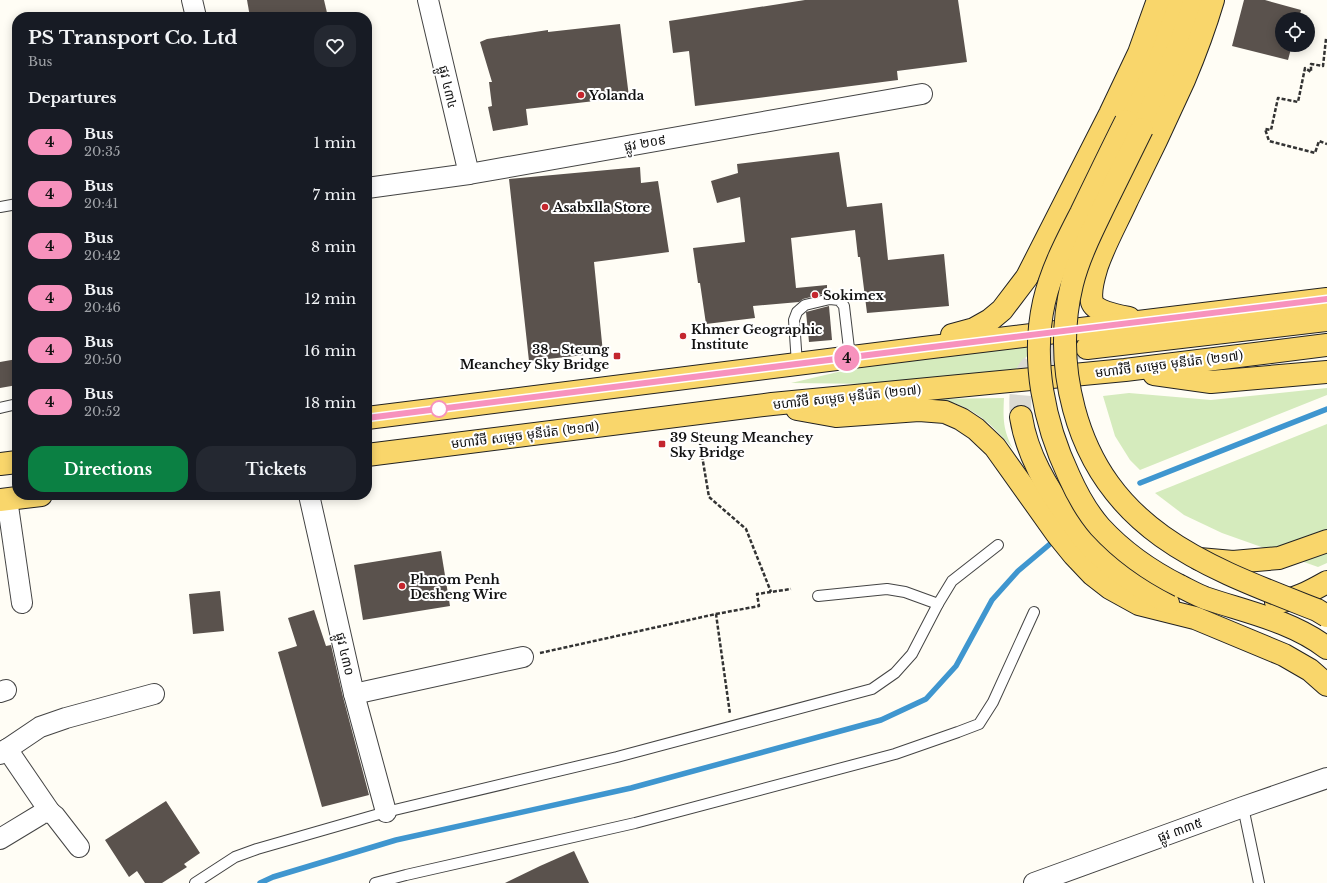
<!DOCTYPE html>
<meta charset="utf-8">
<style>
body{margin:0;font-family:"Libre Baskerville","Noto Sans Khmer",serif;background:#242831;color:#f1f3f6;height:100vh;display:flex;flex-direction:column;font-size:15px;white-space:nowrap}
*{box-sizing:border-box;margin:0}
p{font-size:13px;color:#9ea1a6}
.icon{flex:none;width:22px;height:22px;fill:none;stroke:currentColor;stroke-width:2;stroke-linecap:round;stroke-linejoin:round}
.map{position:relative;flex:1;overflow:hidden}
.drawer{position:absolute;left:12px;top:12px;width:360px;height:488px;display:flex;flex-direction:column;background:#171b24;border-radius:16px;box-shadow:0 2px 10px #0003}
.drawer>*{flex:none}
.badge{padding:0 8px;border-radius:13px;font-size:14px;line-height:26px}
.controls{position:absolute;left:1275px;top:12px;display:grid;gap:8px}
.controls a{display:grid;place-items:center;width:40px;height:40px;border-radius:50%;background:#171b24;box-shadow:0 2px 10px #0003;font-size:20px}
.map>.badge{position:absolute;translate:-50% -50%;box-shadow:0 0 0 2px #fff}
h2{padding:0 16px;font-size:15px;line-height:36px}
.round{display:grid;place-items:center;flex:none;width:42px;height:42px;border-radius:16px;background:#242831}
.headline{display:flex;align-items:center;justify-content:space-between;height:68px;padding:0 16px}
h1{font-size:19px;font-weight:700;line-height:30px}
.cta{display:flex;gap:8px;margin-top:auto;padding:8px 16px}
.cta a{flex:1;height:46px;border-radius:16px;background:#0b8043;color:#fff;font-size:16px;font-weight:700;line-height:46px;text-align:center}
.cta a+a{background:#242831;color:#f1f3f6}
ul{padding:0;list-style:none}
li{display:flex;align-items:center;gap:12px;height:52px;padding:0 16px}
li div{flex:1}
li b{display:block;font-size:15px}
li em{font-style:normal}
li .badge{min-width:44px;font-weight:700;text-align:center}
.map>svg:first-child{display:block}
.green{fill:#d5ebbd}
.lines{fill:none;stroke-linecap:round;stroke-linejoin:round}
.stream{stroke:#3f96cf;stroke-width:5.5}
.building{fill:#5a524d}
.primary-tunnel{stroke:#dbdad3;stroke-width:22;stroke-dasharray:22 11;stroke-linecap:butt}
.service-casing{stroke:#444;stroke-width:12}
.minor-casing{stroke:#444;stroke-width:22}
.primary-casing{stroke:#222;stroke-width:24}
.path{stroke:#333;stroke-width:2.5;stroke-dasharray:4 2;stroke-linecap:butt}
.service{stroke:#fff;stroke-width:10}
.minor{stroke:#fff;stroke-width:20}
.primary{stroke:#f9d66b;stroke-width:22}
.primary-bridge-casing{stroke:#222;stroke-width:24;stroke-linecap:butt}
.primary-bridge{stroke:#f9d66b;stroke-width:22}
.line-casing{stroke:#fff;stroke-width:9}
.line{stroke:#f792bd;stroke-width:6}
.poi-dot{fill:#c4262e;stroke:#fff;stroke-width:1.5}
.stop-dot{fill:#fff;stroke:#f792bd;stroke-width:2}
.labels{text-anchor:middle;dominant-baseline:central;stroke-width:4;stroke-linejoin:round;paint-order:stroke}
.street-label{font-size:13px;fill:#111;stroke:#fff}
.poi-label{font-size:13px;font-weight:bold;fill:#111;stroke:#fff;text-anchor:start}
</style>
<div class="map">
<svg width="1327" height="883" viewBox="0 0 1327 883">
<rect width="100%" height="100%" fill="#fffdf5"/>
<g class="green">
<path d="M 1034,343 L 1034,351 C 1026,356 1020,363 1015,371 L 874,384 L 791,383 L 872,364 Z"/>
<path d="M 1327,388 L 1327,395 L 1140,470 L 1130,460 L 1115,436 L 1103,396 L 1129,393 L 1211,400 Z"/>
<path d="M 1004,398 C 1003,419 1003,430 1013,449 C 997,429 976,409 951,402 C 944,400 937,400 930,399 Z"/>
<path d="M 1327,424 L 1327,563 L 1318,567 L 1222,533 L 1184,515 L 1155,493 Z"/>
</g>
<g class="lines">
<g class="stream">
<path d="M 1140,483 L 1327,409"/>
<path d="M 260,883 L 273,877 L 396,840 L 631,788 L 881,720 L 926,699 L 956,666 L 992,600 L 1018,571 L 1050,544"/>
</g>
</g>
<g class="building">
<path d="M 247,0 L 324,0 L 328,17 L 250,17 Z"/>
<path d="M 805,0 L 958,0 L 967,62 L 897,71 L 898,80 L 695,106 L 689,51 L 673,53 L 669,21 Z"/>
<path d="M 1244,0 L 1265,0 L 1301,10 L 1299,19 L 1282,19 L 1282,45 L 1292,45 L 1288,60 L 1232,46 Z"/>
<path d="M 620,24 L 629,97 L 526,109 L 528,125 L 493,131 L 488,107 L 492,106 L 489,82 L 492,82 L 480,42 L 487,39 L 548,30 L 548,32 Z"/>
<path d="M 839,152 L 847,207 L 882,203 L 888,260 L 944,254 L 949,306 L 867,313 L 860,257 L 858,257 L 855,230 L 791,238 L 796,288 L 827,285 L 827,293 L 803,299 L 799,302 L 753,306 L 755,318 L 706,324 L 700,283 L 698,283 L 693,248 L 745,242 L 740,197 L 717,203 L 711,181 L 738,173 L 737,164 Z"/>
<path d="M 640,167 L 641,183 L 658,181 L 669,252 L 594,262 L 603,353 L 529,361 L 509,179 Z"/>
<path d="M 829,306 L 832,340 L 809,342 L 806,312 Z"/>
<path d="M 17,359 L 17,385 L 0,388 L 0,362 Z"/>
<path d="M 441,551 L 450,606 L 363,620 L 354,565 Z"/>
<path d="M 220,591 L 224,631 L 193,634 L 189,594 Z"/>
<path d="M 314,610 L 326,646 L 331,645 L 343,697 L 369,795 L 322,807 L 278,652 L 297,646 L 288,618 Z"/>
<path d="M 166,801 L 200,853 L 184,864 L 187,867 L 162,883 L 145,883 L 137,871 L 129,877 L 105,840 Z"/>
<path d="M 574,851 L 589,883 L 505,883 L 540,866 Z"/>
</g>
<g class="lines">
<path class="primary-tunnel" d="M 1021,417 C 1018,387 1023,360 1056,352 C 1065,349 1075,349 1084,348"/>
<g class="service-casing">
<g id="service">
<path d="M 0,207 L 17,204"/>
<path d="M 797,364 L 794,320 L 797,312 L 805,305 L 830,299 L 839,300 L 844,306 L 850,357"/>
<path d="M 0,408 L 17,404"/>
<path d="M 818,596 L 887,589 L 905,592 L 938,604"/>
<path d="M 1243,807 L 1259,883"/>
<path d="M 195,883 L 235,857 L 257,849 L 386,812 L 617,757 L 872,689 L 895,673 L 912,654 L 938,604 L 952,581 L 998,545"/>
<path d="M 375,883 L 406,875 L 635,823 L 895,754 L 958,732 L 979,724 L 993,702 L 1034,612"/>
</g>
</g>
<g class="minor-casing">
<g id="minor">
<path d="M 192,0 L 196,17"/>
<path d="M 428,0 L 469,174"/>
<path d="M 367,188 L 469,174 L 922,94"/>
<path d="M 309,495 L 354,694 L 386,812"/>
<path d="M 7,499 L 22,603"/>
<path d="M 0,692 L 6,690"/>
<path d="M 354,694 L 523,657"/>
<path d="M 7,749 L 50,812"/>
<path d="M 0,754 L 40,727 L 66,718 L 154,694"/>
<path d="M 0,839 L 43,813 L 50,812 L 55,816 L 79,847"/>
<path d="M 1034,883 L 1243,807 L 1327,778"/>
</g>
</g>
<g class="primary-casing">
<g id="primary">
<path d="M 1126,121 L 1165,32 L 1175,0"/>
<path d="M 1142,129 L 1182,40 L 1195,0"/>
<path d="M 1129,318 C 1119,316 1095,312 1092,302 C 1089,291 1094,276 1097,266 C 1105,243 1117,222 1127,200 C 1147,160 1166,120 1184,80 C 1195,54 1205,27 1213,0"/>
<path d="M 952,335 L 974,329 L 990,320 L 1002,310 L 1027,277 L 1110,114 L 1139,53 L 1158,0"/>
<path d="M 1087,348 L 1327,320"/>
<path d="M 1154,374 L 1211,382 L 1327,372"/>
<path d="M 797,409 L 836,416 L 919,410 L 945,412 L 961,419 L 976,429 L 995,447 L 1057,534 L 1074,555 L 1092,574 L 1110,588 L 1139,604 L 1195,618 L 1284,655 L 1310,670 L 1327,685"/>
<path d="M 1021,417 C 1027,455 1047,488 1069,518 C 1074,525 1079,533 1085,540 C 1108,566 1138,586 1168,603"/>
<path d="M 367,418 L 924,348 L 1327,299"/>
<path d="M 367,455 L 772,404 L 1125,370 L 1327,345"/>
<path d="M 0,464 L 17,462"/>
<path d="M 0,500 L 41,495"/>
<path d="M 1199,559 L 1233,562 L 1279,558 L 1327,541"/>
<path d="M 1180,586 C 1188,590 1197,595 1205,598 C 1246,612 1292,621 1327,648"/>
<path d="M 1276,602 C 1295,600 1311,591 1327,582"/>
</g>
</g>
<g class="path">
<path d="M 1326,39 L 1323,66 L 1311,64 L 1311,72 L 1305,68 L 1298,102 L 1278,98 L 1271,130 L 1265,129 L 1269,141 L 1315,153 L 1319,141 L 1327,144"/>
<path d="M 698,432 L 709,497 L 746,529 L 771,592"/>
<path d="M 716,614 L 759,606 L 757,594 L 791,589"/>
<path d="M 540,653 L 716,614 L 730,714"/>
</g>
<use href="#service" class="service"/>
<use href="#minor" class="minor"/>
<use href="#primary" class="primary"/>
<g class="primary-bridge-casing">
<g id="primary-bridge">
<path d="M 1126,121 C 1111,151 1096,182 1081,213 C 1066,242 1051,271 1044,302 C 1031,360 1044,423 1069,476 C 1077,494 1087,512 1100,527 C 1123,552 1150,571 1180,586"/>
<path d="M 1142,129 C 1130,153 1118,178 1106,202 C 1093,229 1079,256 1072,284 C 1062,325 1063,368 1074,409 C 1107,533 1210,568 1317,610 L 1327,616"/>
</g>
</g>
<use href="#primary-bridge" class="primary-bridge"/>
</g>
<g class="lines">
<g class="line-casing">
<path id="line" d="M 367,418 L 924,348 L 1327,299"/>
</g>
<use href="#line" class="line"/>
</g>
<g class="poi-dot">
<circle cx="581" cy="95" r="4"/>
<circle cx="545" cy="207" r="4"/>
<circle cx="815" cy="295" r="4"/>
<circle cx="683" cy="336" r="4"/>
<rect x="613" y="352" width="8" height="8" rx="2"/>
<rect x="658" y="440" width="8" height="8" rx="2"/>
<circle cx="402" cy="586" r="4"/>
</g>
<circle class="stop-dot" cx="439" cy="409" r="8"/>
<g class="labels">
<g class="street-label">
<text transform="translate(448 87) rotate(77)">ផ្លូវ ៤៣៤</text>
<text transform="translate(645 143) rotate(-10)">ផ្លូវ ២០៩</text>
<text transform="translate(1169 364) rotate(-7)">មហាវិថី សម្តេច មុនីរ៉េត (២១៧)</text>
<text transform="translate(847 397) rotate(-6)">មហាវិថី សម្តេច មុនីរ៉េត (២១៧)</text>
<text transform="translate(525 435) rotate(-7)">មហាវិថី សម្តេច មុនីរ៉េត (២១៧)</text>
<text transform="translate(345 654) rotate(77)">ផ្លូវ ៤៣០</text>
<text transform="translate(1180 830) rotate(-20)">ផ្លូវ ៣៣៥</text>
</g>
<g class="poi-label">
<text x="589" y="95">Yolanda</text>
<text x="553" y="207">Asabxlla Store</text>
<text x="823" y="295">Sokimex</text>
<text x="691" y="329">Khmer Geographic<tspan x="691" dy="15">Institute</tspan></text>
<text x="609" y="349" text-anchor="end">38 - Steung<tspan x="609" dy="15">Meanchey Sky Bridge</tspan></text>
<text x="670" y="437">39 Steung Meanchey<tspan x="670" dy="15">Sky Bridge</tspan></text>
<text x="410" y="579">Phnom Penh<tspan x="410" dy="15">Desheng Wire</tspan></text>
</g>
</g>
</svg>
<div class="controls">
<a><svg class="icon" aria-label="locate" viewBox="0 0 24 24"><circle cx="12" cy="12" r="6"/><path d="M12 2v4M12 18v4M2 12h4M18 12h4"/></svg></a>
</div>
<b class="badge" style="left:847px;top:358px;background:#f792bd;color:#111">4</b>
<section class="drawer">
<div class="headline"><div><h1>PS Transport Co. Ltd</h1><p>Bus</p></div><a class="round"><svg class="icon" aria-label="heart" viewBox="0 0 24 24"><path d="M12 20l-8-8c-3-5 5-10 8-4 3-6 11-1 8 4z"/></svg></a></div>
<h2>Departures</h2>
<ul>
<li><span class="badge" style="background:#f792bd;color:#111">4</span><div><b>Bus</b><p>20:35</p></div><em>1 min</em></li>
<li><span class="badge" style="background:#f792bd;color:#111">4</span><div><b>Bus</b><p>20:41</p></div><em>7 min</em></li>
<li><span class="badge" style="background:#f792bd;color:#111">4</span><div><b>Bus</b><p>20:42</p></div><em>8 min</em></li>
<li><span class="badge" style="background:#f792bd;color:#111">4</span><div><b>Bus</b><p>20:46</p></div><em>12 min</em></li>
<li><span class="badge" style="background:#f792bd;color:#111">4</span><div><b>Bus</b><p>20:50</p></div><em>16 min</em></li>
<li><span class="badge" style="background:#f792bd;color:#111">4</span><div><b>Bus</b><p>20:52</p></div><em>18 min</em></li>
</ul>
<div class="cta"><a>Directions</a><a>Tickets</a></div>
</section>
</div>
